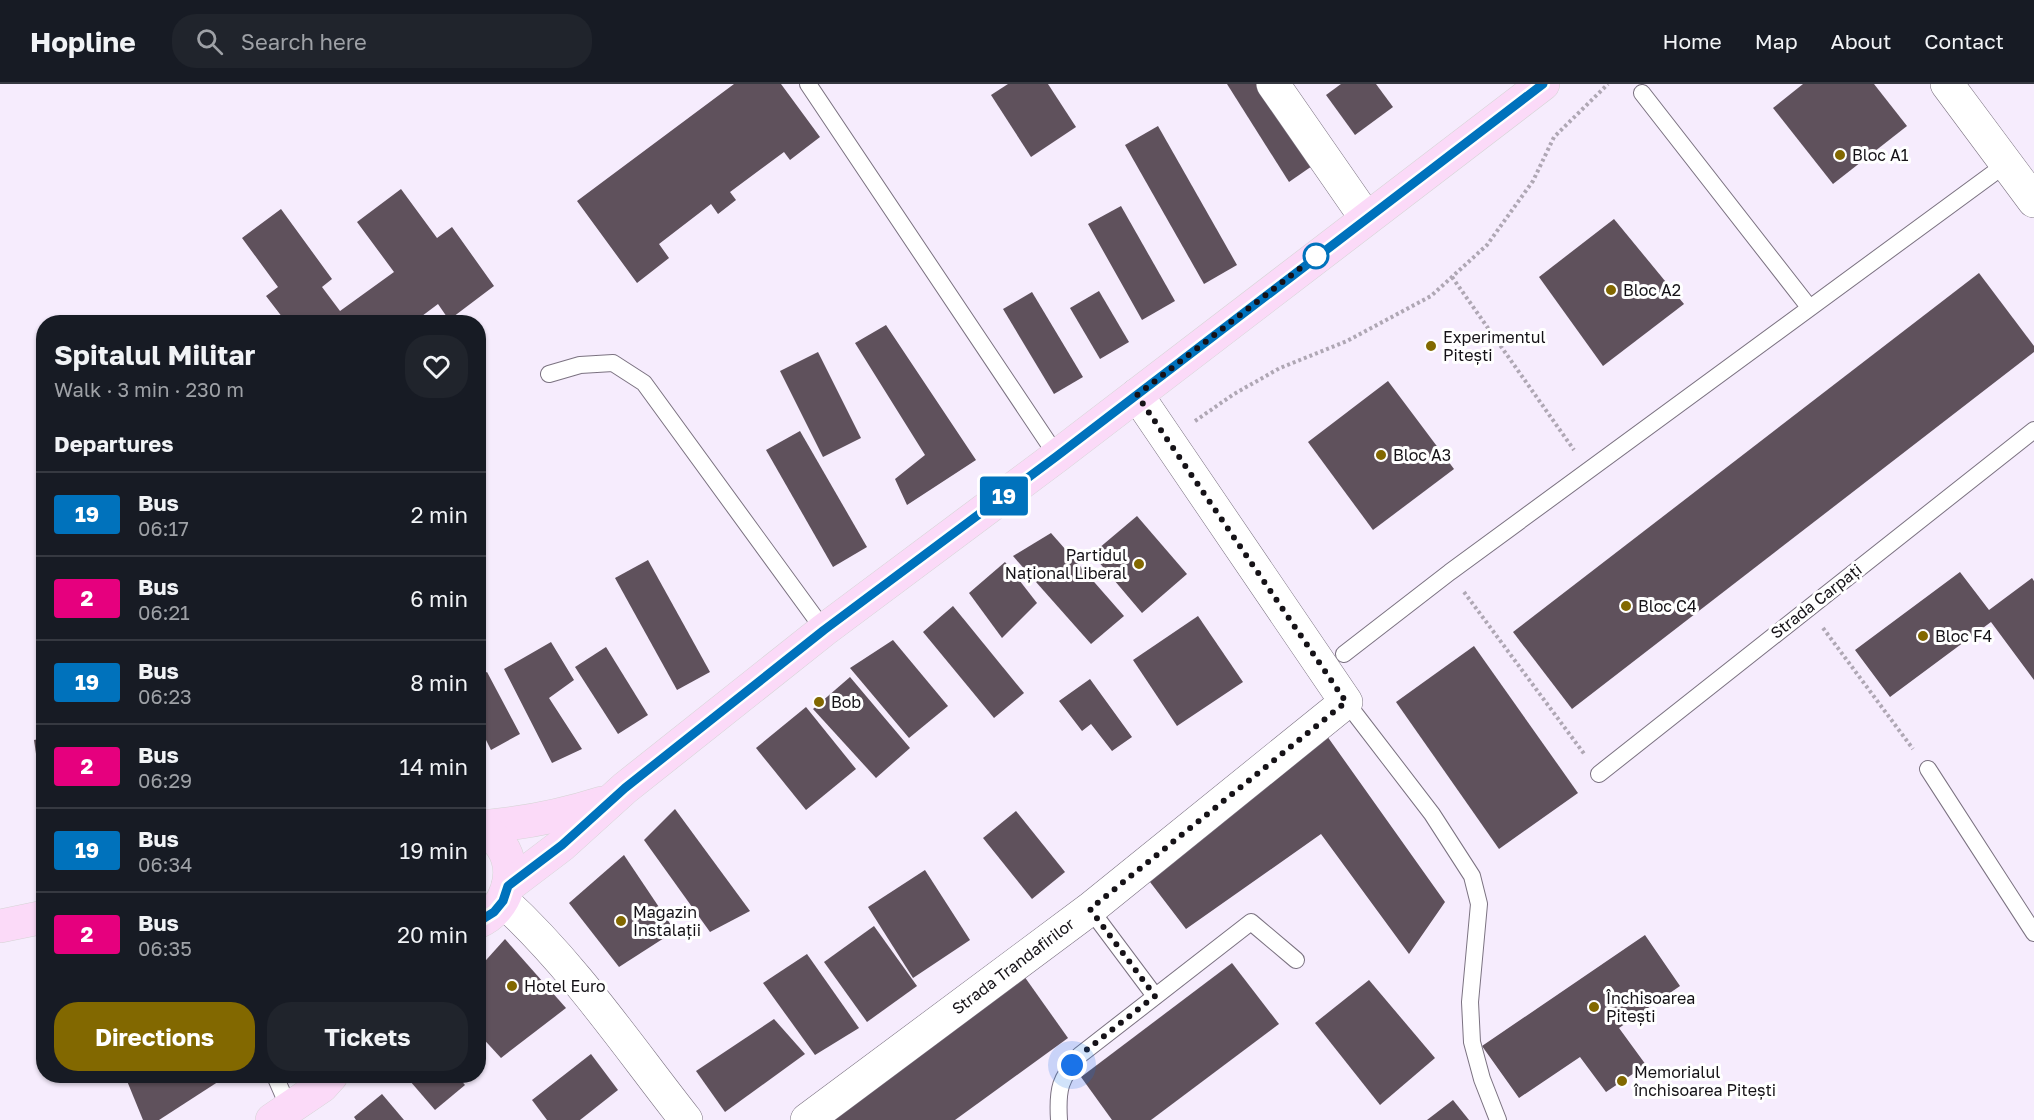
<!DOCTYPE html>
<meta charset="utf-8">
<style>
body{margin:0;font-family:"Golos Text",sans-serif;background:#20242c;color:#f1f3f6;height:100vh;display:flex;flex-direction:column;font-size:22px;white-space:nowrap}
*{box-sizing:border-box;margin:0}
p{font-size:20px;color:#9ea1a6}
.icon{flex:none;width:33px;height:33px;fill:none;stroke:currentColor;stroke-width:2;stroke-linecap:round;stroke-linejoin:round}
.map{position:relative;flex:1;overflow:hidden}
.details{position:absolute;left:36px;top:231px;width:450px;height:768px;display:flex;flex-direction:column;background:#171b24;border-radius:24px;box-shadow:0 2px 4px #0004}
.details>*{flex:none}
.badge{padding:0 12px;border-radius:4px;font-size:21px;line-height:39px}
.you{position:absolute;width:30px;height:30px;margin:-15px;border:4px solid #fff;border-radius:50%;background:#1a73e8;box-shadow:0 0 0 9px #1a73e833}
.map>.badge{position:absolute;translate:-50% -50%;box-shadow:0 0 0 3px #fff}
h2{padding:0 18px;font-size:22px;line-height:54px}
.round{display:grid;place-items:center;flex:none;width:63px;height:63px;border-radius:24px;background:#20242c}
.headline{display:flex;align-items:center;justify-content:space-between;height:102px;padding:0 18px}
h1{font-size:28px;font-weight:700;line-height:45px}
.primary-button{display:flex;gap:12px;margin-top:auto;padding:12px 18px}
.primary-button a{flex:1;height:69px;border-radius:24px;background:#826800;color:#fff;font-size:24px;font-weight:700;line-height:69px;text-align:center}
.primary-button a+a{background:#20242c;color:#f1f3f6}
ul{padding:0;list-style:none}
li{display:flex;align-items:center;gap:18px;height:84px;padding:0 18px;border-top:2px solid #363941}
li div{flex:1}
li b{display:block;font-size:22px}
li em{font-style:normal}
li .badge{min-width:66px;font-weight:700;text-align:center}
header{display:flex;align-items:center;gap:36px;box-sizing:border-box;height:84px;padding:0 30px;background:#171b24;border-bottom:2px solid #363941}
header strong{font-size:28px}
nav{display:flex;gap:33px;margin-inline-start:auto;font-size:21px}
.search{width:420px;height:54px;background:#20242c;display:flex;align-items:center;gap:15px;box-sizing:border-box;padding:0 21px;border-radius:24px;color:#9ea1a6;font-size:22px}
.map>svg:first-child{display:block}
.building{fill:#5f515c}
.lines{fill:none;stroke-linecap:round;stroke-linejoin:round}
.service-casing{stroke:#7b7281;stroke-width:18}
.minor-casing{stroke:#7b7281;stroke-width:34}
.primary-casing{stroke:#d5d4d5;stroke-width:34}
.path{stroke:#afa7b4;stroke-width:4;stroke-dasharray:3 3;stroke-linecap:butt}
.service{stroke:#fff;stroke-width:16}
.minor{stroke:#fff;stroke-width:33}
.primary{stroke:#fbdaf8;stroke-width:33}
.line-casing{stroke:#fff;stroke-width:14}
.line{stroke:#0072bc;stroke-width:9}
.walk{stroke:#151217;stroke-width:6;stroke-dasharray:0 10.8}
.poi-dot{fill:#826800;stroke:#fff;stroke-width:2}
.stop-dot{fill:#fff;stroke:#0072bc;stroke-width:3}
.labels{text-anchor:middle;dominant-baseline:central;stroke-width:6;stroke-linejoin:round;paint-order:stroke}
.poi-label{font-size:16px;fill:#151217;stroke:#fff;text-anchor:start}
.street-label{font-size:16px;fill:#151217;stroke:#fff}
</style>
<header>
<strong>Hopline</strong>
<div class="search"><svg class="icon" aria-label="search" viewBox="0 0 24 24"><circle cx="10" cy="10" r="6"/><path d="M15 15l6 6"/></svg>Search here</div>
<nav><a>Home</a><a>Map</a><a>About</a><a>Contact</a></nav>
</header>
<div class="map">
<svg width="2034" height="1036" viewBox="0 0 2034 1036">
<rect width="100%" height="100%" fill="#f6ecfd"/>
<g class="building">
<path d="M 734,0 L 781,0 L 820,53 L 790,76 L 784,68 L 730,108 L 736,116 L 718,130 L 711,120 L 659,160 L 669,174 L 637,199 L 577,117 Z"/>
<path d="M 1008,0 L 1048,0 L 1076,43 L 1031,73 L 991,11 Z"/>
<path d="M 1227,0 L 1264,0 L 1315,80 L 1289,98 Z"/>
<path d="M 1341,0 L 1376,0 L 1393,23 L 1355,51 L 1326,11 Z"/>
<path d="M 1803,0 L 1874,0 L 1907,42 L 1833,100 L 1773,24 Z"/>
<path d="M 1158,42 L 1237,181 L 1204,200 L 1125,61 Z"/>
<path d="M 401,105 L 437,154 L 452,143 L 494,202 L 449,236 L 438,220 L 414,238 L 286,238 L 266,212 L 278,203 L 242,154 L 281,125 L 332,195 L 322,203 L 340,227 L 394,188 L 357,138 Z"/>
<path d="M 1121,122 L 1175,217 L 1142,236 L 1088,140 Z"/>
<path d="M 1614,135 L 1684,220 L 1603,282 L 1539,193 Z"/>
<path d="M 1979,189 L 2034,262 L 2034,268 L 1572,625 L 1513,548 Z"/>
<path d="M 1099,207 L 1129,258 L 1100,275 L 1070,224 Z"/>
<path d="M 1032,208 L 1083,293 L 1054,310 L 1003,225 Z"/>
<path d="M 886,241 L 976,376 L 907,421 L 895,395 L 925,371 L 855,259 Z"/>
<path d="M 818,268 L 861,354 L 823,373 L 780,287 Z"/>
<path d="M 1388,297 L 1454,385 L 1373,446 L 1308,358 Z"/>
<path d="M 800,347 L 867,463 L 833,483 L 766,366 Z"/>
<path d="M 1137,432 L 1187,490 L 1142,529 L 1092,470 Z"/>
<path d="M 1051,449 L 1124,532 L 1091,560 L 1013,472 Z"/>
<path d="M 648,476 L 710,588 L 677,606 L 615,494 Z"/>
<path d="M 1005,478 L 1037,519 L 1002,554 L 969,509 Z"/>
<path d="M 1960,488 L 1989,526 L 2032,494 L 2034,497 L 2034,596 L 1991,538 L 1890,613 L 1855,566 Z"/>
<path d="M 953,522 L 1024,609 L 994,634 L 923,548 Z"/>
<path d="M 1198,532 L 1243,598 L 1177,642 L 1133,576 Z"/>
<path d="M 893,556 L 948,622 L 909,654 L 850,584 Z"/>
<path d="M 551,558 L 574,596 L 549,614 L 582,665 L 552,679 L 504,585 Z"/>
<path d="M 1474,562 L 1578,709 L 1499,765 L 1396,618 Z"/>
<path d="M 606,563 L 648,631 L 618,650 L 575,583 Z"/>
<path d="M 487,588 L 520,650 L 491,666 L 478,640 L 478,592 Z"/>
<path d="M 850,593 L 910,664 L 876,694 L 813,625 Z"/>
<path d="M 1090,595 L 1132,653 L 1112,667 L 1091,640 L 1082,647 L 1059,617 Z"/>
<path d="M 806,623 L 856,685 L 806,726 L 756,664 Z"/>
<path d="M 1327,652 L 1445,818 L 1409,870 L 1321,750 L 1186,845 L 1147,794 Z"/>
<path d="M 44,654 L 44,711 L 42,711 L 34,656 Z"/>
<path d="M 675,725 L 750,827 L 710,848 L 644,756 Z"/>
<path d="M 1016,727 L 1065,788 L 1032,815 L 983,754 Z"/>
<path d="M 624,771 L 675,847 L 619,883 L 569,819 Z"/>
<path d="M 925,786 L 970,856 L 913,894 L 868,823 Z"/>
<path d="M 874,842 L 917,902 L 867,938 L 824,878 Z"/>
<path d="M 1645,851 L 1680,902 L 1619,944 L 1646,981 L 1606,1008 L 1580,973 L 1519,1014 L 1482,962 Z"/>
<path d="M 505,855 L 566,924 L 501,974 L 478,949 L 478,885 Z"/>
<path d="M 807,870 L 859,944 L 815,971 L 763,899 Z"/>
<path d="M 1232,879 L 1279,940 L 1151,1036 L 1112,1036 L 1081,993 Z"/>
<path d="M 1024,892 L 1068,954 L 955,1036 L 827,1036 Z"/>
<path d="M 1369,896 L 1435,974 L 1380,1021 L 1315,939 Z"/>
<path d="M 774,935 L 805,970 L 725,1028 L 696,987 Z"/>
<path d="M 591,970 L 618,1006 L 580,1036 L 547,1036 L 532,1016 Z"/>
<path d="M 125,992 L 227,992 L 159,1036 L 143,1036 Z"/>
<path d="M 416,992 L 457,992 L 465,1001 L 435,1026 L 410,997 Z"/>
<path d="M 382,1010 L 404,1036 L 356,1036 L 354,1033 Z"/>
<path d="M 1453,1016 L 1469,1036 L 1427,1036 Z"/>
</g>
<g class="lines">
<g class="service-casing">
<g id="service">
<path d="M 808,0 L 1057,372"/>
<path d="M 1642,9 L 1809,223"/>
<path d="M 549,290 L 580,281 L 613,279 L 644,299 L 824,546"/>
<path d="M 1344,570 L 1450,488 L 2006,80"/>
<path d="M 1346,618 L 1432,730 L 1472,792 L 1479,820 L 1470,918 L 1472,958 L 1482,995 L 1498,1036"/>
<path d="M 1928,685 L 2034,849"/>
<path d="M 1599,690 L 2034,346"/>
<path d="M 1090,825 L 1155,912"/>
<path d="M 275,992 L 289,1024"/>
<path d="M 1059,1036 C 1057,1004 1060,995 1080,971 L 1251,838 L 1296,876"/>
</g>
</g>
<g class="minor-casing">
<g id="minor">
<path d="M 1273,0 L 1366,134"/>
<path d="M 1947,0 L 2034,117"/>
<path d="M 503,817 C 573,881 627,961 686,1036"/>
<path d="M 807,1036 L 1090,825 L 1346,618 L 1137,311"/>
</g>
</g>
<g class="primary-casing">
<g id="primary">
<path d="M 478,743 C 521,740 561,732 602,719"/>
<path d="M 478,743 C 487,748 495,753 501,761 C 519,787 507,826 478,838"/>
<path d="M 508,802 L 562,761 L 625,704 L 824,546 L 1057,372 L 1543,0"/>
<path d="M 0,842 L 44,833"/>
<path d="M 272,1036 L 322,1002 L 331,992"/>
</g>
</g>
<g class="path">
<path d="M 1452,193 L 1574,366"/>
<path d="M 1195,337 L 1234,310 L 1280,284 L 1347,257 L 1431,212 L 1487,161 L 1533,97 L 1554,53 L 1608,0"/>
<path d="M 1464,508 L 1585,671"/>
<path d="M 1823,544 L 1913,665"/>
</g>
<use href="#service" class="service"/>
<use href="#minor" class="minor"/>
<use href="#primary" class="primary"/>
</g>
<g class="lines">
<g class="line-casing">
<path id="line" d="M 478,838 L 494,828 L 503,817 L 508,802 L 562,761 L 625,704 L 824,546 L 1057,372 L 1543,0"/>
</g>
<use href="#line" class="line"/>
<path class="walk" d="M 1072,981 L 1080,971 L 1155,912 L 1090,825 L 1346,618 L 1137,311 L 1320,169 L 1316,172"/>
</g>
<g class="poi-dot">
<circle cx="1840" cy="71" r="6"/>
<circle cx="1611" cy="206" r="6"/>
<circle cx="1431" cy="262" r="6"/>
<circle cx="1381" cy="371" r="6"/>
<circle cx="1139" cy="480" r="6"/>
<circle cx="1626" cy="522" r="6"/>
<circle cx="1923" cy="552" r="6"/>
<circle cx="819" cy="618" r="6"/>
<circle cx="621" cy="837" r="6"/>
<circle cx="512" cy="902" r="6"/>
<circle cx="1594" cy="923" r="6"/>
<circle cx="1622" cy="997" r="6"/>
</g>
<circle class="stop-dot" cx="1316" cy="172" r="12"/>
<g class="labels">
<g class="poi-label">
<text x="1852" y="71">Bloc A1</text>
<text x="1623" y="206">Bloc A2</text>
<text x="1443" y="253">Experimentul<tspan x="1443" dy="18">Pitești</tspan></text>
<text x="1393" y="371">Bloc A3</text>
<text x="1127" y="471" text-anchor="end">Partidul<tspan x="1127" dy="18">Național Liberal</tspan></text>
<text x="1638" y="522">Bloc C4</text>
<text x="1935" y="552">Bloc F4</text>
<text x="831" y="618">Bob</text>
<text x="633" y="828">Magazin<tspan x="633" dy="18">Instalații</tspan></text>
<text x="524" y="902">Hotel Euro</text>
<text x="1606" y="914">Închisoarea<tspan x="1606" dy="18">Pitești</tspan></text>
<text x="1634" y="988">Memorialul<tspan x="1634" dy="18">închisoarea Pitești</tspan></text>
</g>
<g class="street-label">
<text transform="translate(1816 517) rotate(-38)">Strada Carpați</text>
<text transform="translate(1013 882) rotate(-37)">Strada Trandafirilor</text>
</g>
</g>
</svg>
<div class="you" style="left:1072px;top:981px"></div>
<b class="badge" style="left:1004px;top:412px;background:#0072bc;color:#fff">19</b>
<section class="details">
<div class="headline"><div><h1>Spitalul Militar</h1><p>Walk · 3 min · 230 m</p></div><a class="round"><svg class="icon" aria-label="heart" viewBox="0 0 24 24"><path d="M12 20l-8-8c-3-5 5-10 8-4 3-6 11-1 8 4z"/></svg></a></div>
<h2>Departures</h2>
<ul>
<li><span class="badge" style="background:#0072bc;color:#fff">19</span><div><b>Bus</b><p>06:17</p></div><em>2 min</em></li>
<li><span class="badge" style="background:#e6007e;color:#fff">2</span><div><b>Bus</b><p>06:21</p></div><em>6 min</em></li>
<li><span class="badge" style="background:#0072bc;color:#fff">19</span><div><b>Bus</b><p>06:23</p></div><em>8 min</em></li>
<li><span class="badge" style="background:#e6007e;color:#fff">2</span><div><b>Bus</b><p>06:29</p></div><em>14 min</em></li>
<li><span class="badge" style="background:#0072bc;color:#fff">19</span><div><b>Bus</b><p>06:34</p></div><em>19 min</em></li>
<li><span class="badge" style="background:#e6007e;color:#fff">2</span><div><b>Bus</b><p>06:35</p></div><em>20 min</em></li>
</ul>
<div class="primary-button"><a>Directions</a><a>Tickets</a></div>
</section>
</div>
